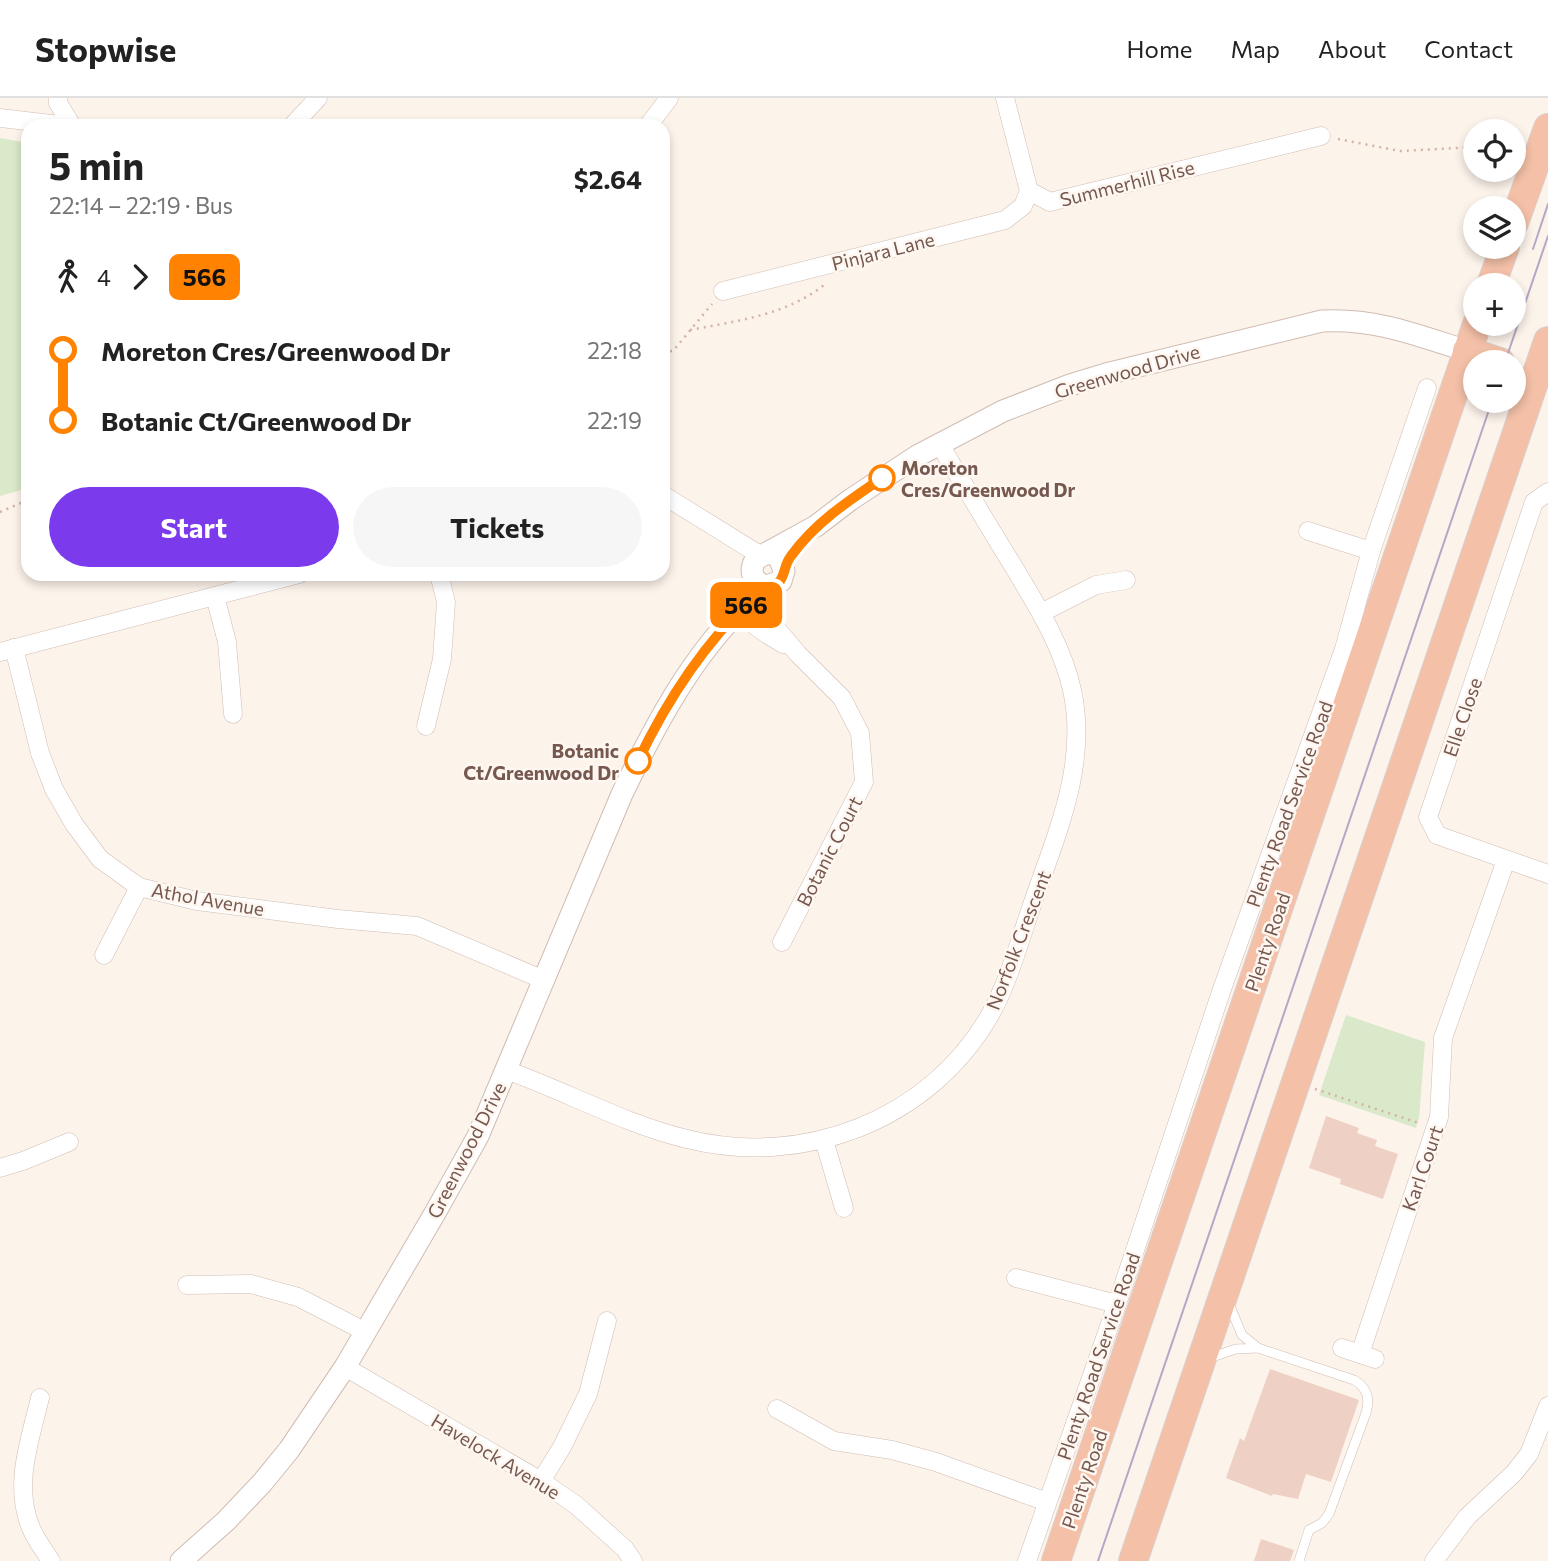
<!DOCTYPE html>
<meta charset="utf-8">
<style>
body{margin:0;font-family:Commissioner,sans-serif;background:#f6f6f6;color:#222;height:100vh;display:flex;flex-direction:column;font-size:26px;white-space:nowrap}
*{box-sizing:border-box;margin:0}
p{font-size:23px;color:#767676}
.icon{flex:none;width:38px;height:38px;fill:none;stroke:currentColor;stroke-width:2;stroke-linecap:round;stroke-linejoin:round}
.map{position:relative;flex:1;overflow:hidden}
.drawer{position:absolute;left:21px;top:21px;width:649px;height:462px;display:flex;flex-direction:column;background:#fff;border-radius:21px;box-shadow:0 4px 10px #0003}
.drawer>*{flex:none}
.badge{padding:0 14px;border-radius:10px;font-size:24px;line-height:46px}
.controls{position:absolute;left:1463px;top:21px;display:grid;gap:14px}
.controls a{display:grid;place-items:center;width:63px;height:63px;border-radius:50%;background:#fff;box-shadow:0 4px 10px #0003;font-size:35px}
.map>.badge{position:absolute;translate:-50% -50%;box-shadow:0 0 0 4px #fff}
.legs{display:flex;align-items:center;gap:10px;height:77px;padding:0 28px;font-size:23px}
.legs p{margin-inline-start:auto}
.head{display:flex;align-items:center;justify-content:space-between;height:119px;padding:0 28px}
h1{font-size:38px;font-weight:700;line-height:52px}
.action{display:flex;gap:14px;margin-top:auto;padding:14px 28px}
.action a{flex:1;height:80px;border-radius:42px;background:#7c3aed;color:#fff;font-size:28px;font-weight:700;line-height:80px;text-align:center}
.action a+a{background:#f6f6f6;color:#222}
ul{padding:0 28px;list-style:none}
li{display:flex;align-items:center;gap:24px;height:70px;font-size:26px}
li i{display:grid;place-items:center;width:10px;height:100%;margin:0 9px;background:currentColor}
li i::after{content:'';width:18px;height:18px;margin:-9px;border:5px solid;border-radius:50%;background:#fff}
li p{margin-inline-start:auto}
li:first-child i{background:linear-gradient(#0000 50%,currentColor 0)}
li:last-child i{background:linear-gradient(currentColor 50%,#0000 0)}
header{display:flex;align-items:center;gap:42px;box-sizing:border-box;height:98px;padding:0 35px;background:#fff;border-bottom:2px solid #e0e0e0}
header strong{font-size:33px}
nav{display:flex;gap:38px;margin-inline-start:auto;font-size:24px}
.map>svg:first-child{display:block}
.green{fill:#dae9c9}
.building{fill:#efd0c4}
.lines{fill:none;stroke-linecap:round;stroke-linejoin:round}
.service-casing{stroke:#d0bcb3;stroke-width:10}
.minor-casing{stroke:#d0bcb3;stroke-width:19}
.tertiary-casing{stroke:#d0bcb3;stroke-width:23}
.trunk-casing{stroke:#d9d0ce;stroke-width:30}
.path{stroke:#d5b2a6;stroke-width:2.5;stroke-dasharray:2 5;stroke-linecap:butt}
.service{stroke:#fff;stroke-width:9}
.minor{stroke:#fff;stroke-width:18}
.tertiary{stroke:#fff;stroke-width:21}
.trunk{stroke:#f4c0a7;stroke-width:28}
.tram{stroke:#b4a8c6;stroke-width:2}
.line-1-casing{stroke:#fff;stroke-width:16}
.line-1{stroke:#ff8200;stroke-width:10}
.stop-1-dot{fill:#fff;stroke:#ff8200;stroke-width:3.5}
.labels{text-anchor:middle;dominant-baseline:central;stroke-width:5;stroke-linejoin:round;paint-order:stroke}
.street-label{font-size:19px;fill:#76584f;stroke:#fef7f1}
.stop-label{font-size:19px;font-weight:bold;fill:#76584f;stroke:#fef7f1;text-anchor:start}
</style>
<header>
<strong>Stopwise</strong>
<nav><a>Home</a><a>Map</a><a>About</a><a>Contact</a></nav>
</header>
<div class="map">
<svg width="1548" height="1463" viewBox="0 0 1548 1463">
<rect width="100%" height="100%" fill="#fcf3eb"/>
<g class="green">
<path d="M 0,40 L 28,45 L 28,390 L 0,398 Z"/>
<path d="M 1346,917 L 1425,944 L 1419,1020 L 1416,1030 L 1319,997 Z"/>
</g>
<g class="building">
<path d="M 1326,1018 L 1359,1030 L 1357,1035 L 1377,1042 L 1375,1048 L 1398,1056 L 1383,1101 L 1340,1086 L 1341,1081 L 1309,1070 Z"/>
<path d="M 1270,1271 L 1359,1302 L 1331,1384 L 1306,1376 L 1298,1401 L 1273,1396 L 1272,1398 L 1226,1380 L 1240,1340 L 1244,1343 Z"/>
<path d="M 1261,1441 L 1294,1452 L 1290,1463 L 1254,1463 Z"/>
</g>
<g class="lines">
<g class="service-casing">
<g id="service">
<path d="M 1258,1250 L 1354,1282 C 1368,1290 1370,1301 1366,1315 L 1329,1416 L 1322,1425 L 1309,1432 L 1299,1463"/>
<path d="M 1209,1260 L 1236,1251 L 1258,1250 L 1242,1237 L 1229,1206"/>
</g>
</g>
<g class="minor-casing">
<g id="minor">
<path d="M 58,0 L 58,5 L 72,28"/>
<path d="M 1005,0 L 1029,93 L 1050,104 L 1321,38"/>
<path d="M 0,20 L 68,28"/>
<path d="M 292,28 L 318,0"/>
<path d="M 648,28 L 669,0"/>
<path d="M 723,193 L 1005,122 L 1023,108 L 1029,93"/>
<path d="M 1548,394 L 1534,404 L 1428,719 L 1437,737 L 1548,776"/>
<path d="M 663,397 L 760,457"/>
<path d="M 1308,433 L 1371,453"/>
<path d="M 761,493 L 762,506 L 766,518 L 798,556 L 842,600 L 860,635 L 864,684 L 782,844"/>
<path d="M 215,498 L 227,544 L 233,616"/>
<path d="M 735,502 C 745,524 763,534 783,546"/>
<path d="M 1041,515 L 1096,487 L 1126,482"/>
<path d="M 14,550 L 40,655 L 54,691 L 74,726 L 100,761 L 139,789 L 197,803 L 338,821 L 417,828 L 544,882"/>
<path d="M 0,554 L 299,476"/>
<path d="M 426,628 L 442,561 L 446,504 L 439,476"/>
<path d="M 104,857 L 139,789"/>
<path d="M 506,972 C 567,994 625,1026 687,1041 C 803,1070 929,1023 990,917 C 1008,885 1018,848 1030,813 C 1054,741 1089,669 1072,592 C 1062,547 1038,510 1015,471 C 989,429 964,387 939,345"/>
<path d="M 824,1042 L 844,1110"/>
<path d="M 0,1070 L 23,1063 L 69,1044"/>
<path d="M 1016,1180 L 1117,1206"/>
<path d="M 187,1187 L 251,1186 L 298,1199 L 366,1234"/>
<path d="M 1342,1250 L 1375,1261"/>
<path d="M 1360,1256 L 1439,1019 L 1443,940 L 1506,762"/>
<path d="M 345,1269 L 541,1383 L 576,1407 L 625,1451 L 633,1463"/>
<path d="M 40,1300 C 30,1342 13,1387 31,1430 C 36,1442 44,1452 51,1463"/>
<path d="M 777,1311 L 834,1343 L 892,1352 L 936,1364 L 1047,1404"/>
<path d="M 541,1383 L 562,1349 L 588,1296 L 607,1223"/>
<path d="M 1027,1463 L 1117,1206 L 1222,891 L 1344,551 L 1371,453 L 1427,290"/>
<path d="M 1434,1463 L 1467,1419 L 1514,1375 L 1529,1356 L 1548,1308"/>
</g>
</g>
<g class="tertiary-casing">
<g id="tertiary">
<path d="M 769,455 L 779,459 L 784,473 L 781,483 L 767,488 C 753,485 748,473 756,461 L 816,428 L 850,402 L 917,358 L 1003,313 L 1070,287 L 1106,276 L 1322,223 C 1375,220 1417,237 1467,253"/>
<path d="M 181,1463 L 226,1423 L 262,1385 L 289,1352 L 345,1269 L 435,1115 L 478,1038 L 622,696 C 657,623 701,539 767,488"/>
</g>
</g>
<g class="trunk-casing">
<g id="trunk">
<path d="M 1514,125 L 1548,30"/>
<path d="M 1491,187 L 1505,149"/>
<path d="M 1467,253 L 1500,264"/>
<path d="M 1056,1463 L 1477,226"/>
<path d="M 1133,1463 L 1548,243"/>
</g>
</g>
<g class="path">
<path d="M 1338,41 L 1400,53 L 1475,49"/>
<path d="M 690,232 C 737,223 786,217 824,187"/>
<path d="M 1499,235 L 1503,226"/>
<path d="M 663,254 L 673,253 L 712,206"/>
<path d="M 1494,308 L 1496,303"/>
<path d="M 0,414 L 28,402"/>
<path d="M 1315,991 L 1419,1025"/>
</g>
<use href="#service" class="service"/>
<use href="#minor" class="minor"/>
<use href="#tertiary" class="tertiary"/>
<use href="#trunk" class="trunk"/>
<g class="tram">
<path d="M 1533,151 L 1548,106"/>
<path d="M 1505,264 L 1548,138"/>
<path d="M 1098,1463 L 1492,303"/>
</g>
</g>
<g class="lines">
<g class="line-1-casing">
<path id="line-1" d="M 638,663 C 666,604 705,545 753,499 C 763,490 771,490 780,483 C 786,474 784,467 791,458 C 815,425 848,403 882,380"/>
</g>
<use href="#line-1" class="line-1"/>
</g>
<g class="stop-1-dot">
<circle cx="882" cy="380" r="12"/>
<circle cx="638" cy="663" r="12"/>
</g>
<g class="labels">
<g class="street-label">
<text transform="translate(1127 85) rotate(-14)">Summerhill Rise</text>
<text transform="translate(883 153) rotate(-14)">Pinjara Lane</text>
<text transform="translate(1127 273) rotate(-16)">Greenwood Drive</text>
<text transform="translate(1462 619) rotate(-71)">Elle Close</text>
<text transform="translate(1289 706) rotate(-70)">Plenty Road Service Road</text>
<text transform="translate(829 753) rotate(-63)">Botanic Court</text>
<text transform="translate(208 801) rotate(10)">Athol Avenue</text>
<text transform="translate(1018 842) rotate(-69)">Norfolk Crescent</text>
<text transform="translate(1267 844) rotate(-71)">Plenty Road</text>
<text transform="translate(466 1052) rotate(-63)">Greenwood Drive</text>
<text transform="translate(1422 1070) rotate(-71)">Karl Court</text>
<text transform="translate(1098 1258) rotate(-71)">Plenty Road Service Road</text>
<text transform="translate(496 1358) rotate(31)">Havelock Avenue</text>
<text transform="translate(1084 1381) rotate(-71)">Plenty Road</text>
</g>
<g class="stop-label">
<text x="901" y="369">Moreton<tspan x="901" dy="22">Cres/Greenwood Dr</tspan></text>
<text x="619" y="652" text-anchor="end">Botanic<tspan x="619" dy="22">Ct/Greenwood Dr</tspan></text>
</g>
</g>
</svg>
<div class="controls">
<a><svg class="icon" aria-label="locate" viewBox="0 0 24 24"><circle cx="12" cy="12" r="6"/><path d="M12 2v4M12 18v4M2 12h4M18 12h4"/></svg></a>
<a><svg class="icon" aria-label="layers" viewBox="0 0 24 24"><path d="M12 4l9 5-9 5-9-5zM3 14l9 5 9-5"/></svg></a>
<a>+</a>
<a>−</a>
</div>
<b class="badge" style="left:746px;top:507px;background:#ff8200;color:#111">566</b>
<section class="drawer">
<div class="head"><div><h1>5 min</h1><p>22:14 – 22:19 · Bus</p></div><b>$2.64</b></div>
<div class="legs"><svg class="icon" aria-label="walk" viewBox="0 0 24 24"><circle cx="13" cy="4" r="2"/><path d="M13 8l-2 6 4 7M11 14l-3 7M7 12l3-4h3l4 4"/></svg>4<svg class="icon" aria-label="forward" viewBox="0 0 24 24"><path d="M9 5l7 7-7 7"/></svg><b class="badge" style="background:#ff8200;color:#111">566</b></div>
<ul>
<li><i style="color:#ff8200"></i><b>Moreton Cres/Greenwood Dr</b><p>22:18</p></li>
<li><i style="color:#ff8200"></i><b>Botanic Ct/Greenwood Dr</b><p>22:19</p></li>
</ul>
<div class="action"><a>Start</a><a>Tickets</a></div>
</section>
</div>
